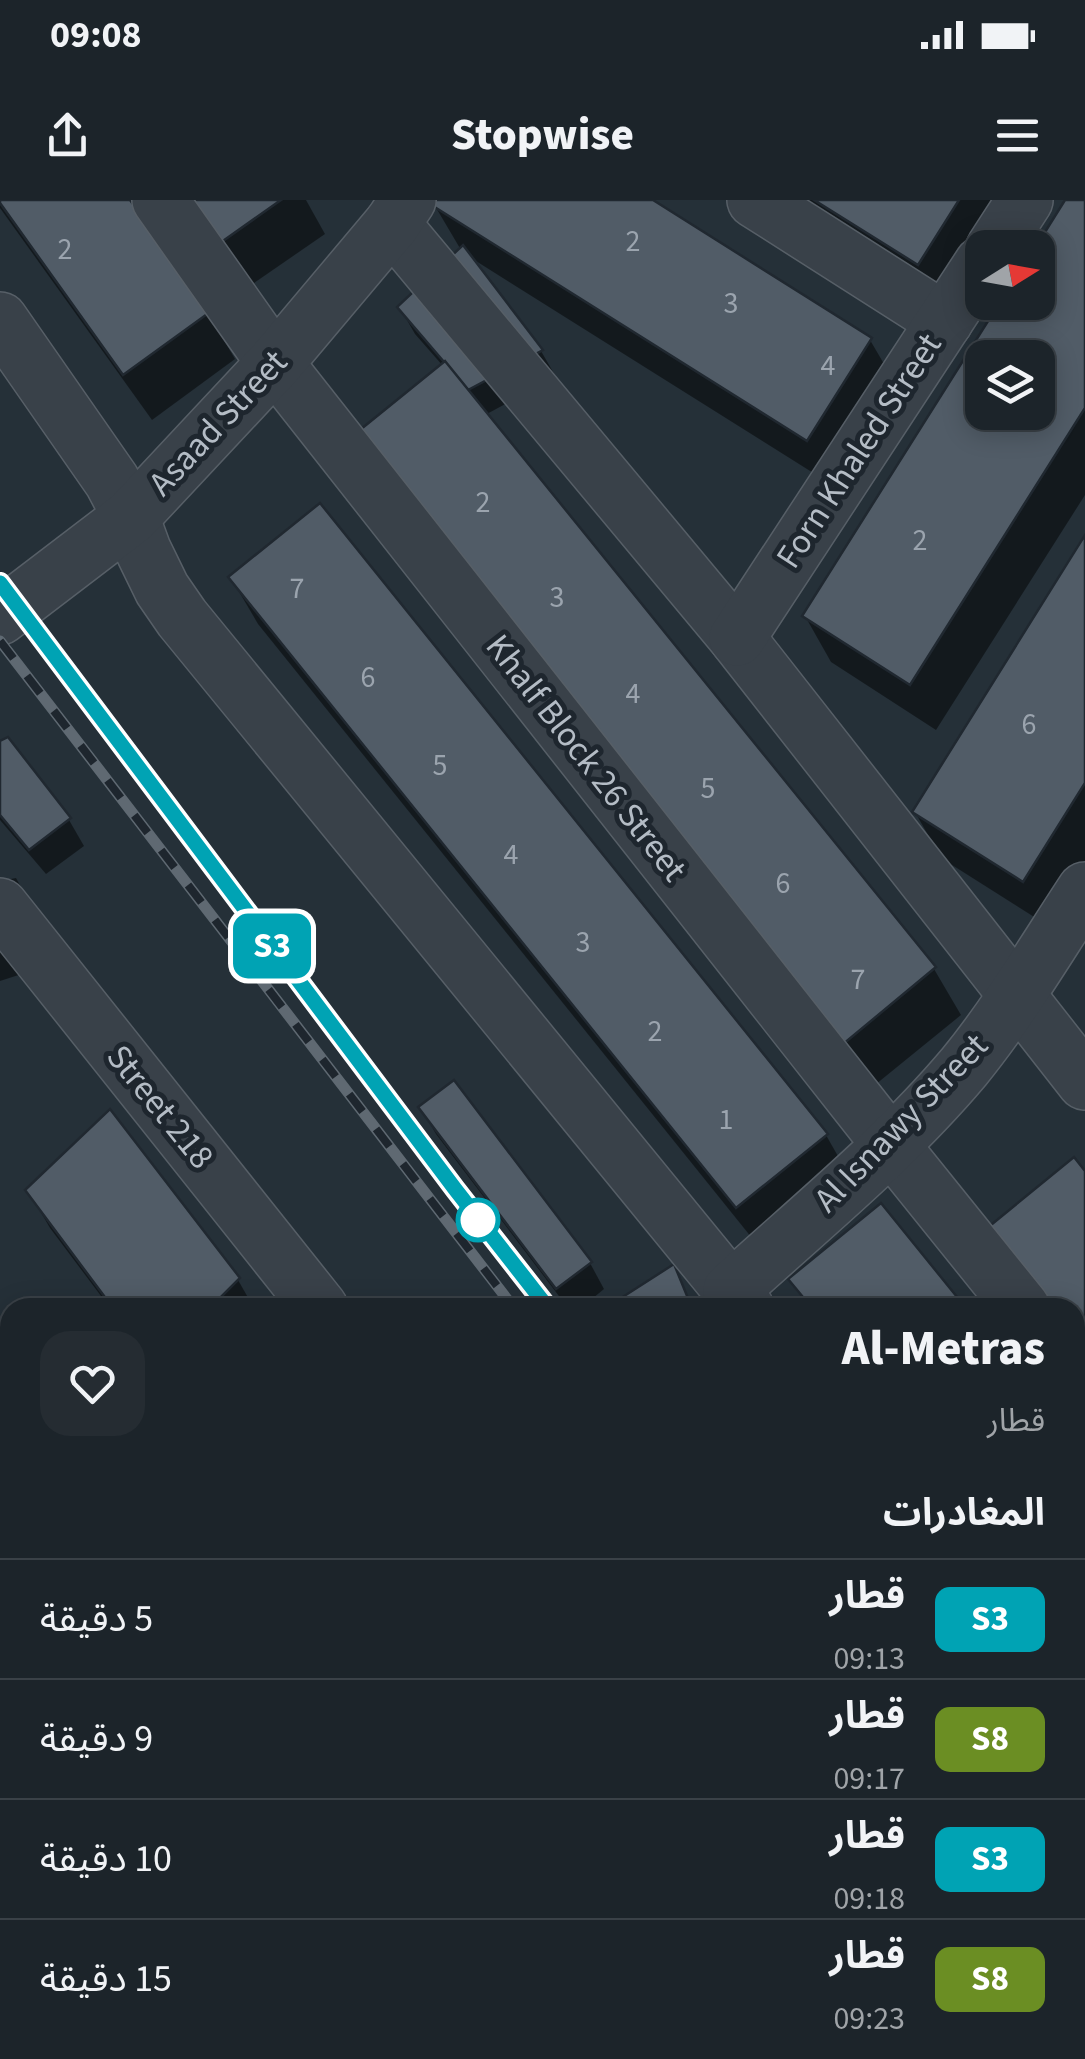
<!DOCTYPE html>
<html lang="ar">
<meta charset="utf-8">
<style>
body{margin:0;font-family:"Source Sans 3","Noto Sans Arabic",sans-serif;background:#252c32;color:#f1f3f6;direction:rtl;height:100vh;display:flex;flex-direction:column;font-size:38px;white-space:nowrap}
*{box-sizing:border-box;margin:0}
p{font-size:32px;color:#a0a4a8}
.icon{flex:none;width:55px;height:55px;fill:none;stroke:currentColor;stroke-width:2;stroke-linecap:round;stroke-linejoin:round}
.map{position:relative;flex:1;overflow:hidden;direction:ltr}
.side{position:absolute;left:0px;top:1098px;width:1085px;height:762px;display:flex;flex-direction:column;background:#1c242a;border-radius:30px 30px 0 0;box-shadow:0 5px 25px #0003,0 0 0 2px #3a4147;direction:rtl}
.side>*{flex:none}
.badge{padding:0 20px;border-radius:15px;font-size:35px;line-height:65px}
.needle{width:65px;rotate:79deg}
.controls{position:absolute;left:965px;top:30px;display:grid;gap:20px}
.controls a{display:grid;place-items:center;width:90px;height:90px;border-radius:20px;background:#1c242a;box-shadow:0 5px 25px #0003,0 0 0 2px #3a4147;font-size:50px}
.map>.badge{position:absolute;translate:-50% -50%;box-shadow:0 0 0 5px #fff}
h2{padding:0 40px;font-size:38px;line-height:90px}
.round{display:grid;place-items:center;flex:none;width:105px;height:105px;border-radius:30px;background:#252c32}
.head{display:flex;align-items:center;justify-content:space-between;height:170px;padding:0 40px}
h1{font-size:48px;font-weight:800;line-height:75px}
ul{padding:0;list-style:none}
li{display:flex;align-items:center;gap:30px;height:120px;padding:0 40px;border-top:2px solid #3a4147}
li div{flex:1}
li b{display:block;font-size:38px}
li em{font-style:normal}
li .badge{min-width:110px;font-weight:700;text-align:center}
.status{display:flex;justify-content:space-between;align-items:center;height:70px;padding:0 50px;background:#1c242a;direction:ltr}
.status svg{height:28px;fill:currentColor}
header{display:flex;justify-content:space-between;align-items:center;height:130px;padding:0 40px;background:#1c242a;font-size:45px;font-weight:800}
.map>svg:first-child{display:block}
.shadow{fill:#0007;fill-rule:evenodd}
.building{fill:#515c67;stroke:#202830;stroke-width:2.5;fill-rule:evenodd}
.lines{fill:none;stroke-linecap:round;stroke-linejoin:round}
.minor-casing{stroke:#575f67;stroke-width:58}
.minor{stroke:#394149;stroke-width:55}
.rail-casing{stroke:#5f6972;stroke-width:11}
.rail{stroke:#1e262e;stroke-width:8;stroke-dasharray:22;stroke-linecap:butt}
.line-casing{stroke:#fff;stroke-width:22}
.line{stroke:#00a3b4;stroke-width:15}
.stop-dot{fill:#fff;stroke:#00a3b4;stroke-width:5}
.labels{text-anchor:middle;dominant-baseline:central;stroke-width:10;stroke-linejoin:round;paint-order:stroke}
.number-label{font-size:30px;fill:#9ba4ae}
.street-label{font-size:35px;fill:#b4bcc5;stroke:#1e262e}
</style>
<div class="status"><b>09:08</b><svg viewBox="0 0 49 12"><path d="M0 12V9h3v3zM5 12V6h3v6zM10 12V3h3v9zM15 12V0h3v12zM26 1h20v11H26zM47 4h2v5h-2z"/></svg></div>
<header><svg class="icon" aria-label="menu" viewBox="0 0 24 24"><path d="M4 6h16M4 12h16M4 18h16"/></svg>Stopwise<svg class="icon" aria-label="share" viewBox="0 0 24 24"><path d="M12 15V3M7 8l5-5 5 5M5 13v7h14v-7"/></svg></header>
<div class="map">
<svg width="1085" height="1859" viewBox="0 0 1085 1859">
<rect width="100%" height="100%" fill="#253038"/>
<g class="shadow">
<path d="M 0,0 L 127,0 L 208,113 L 235,159 L 152,220 L 0,8 Z"/>
<path d="M 177,0 L 306,0 L 325,34 L 241,92 Z"/>
<path d="M 439,0 L 648,0 L 870,140 L 897,186 L 834,286 L 468,56 L 541,151 L 556,177 L 485,215 L 934,769 L 961,815 L 870,889 L 443,166 L 415,134 L 400,108 L 461,50 L 435,6 Z"/>
<path d="M 770,0 L 1002,0 L 945,110 Z"/>
<path d="M 1068,0 L 1085,0 L 1085,295 L 936,530 L 831,462 L 805,416 L 1003,102 L 1038,102 L 1038,48 ZM 982,158 L 1038,158 L 1038,212 L 982,212 Z"/>
<path d="M 1085,340 L 1085,671 L 1050,727 L 941,658 L 915,612 Z"/>
<path d="M 231,378 L 826,935 L 852,981 L 764,1053 L 258,424 Z"/>
<path d="M 8,540 L 69,620 L 84,646 L 46,674 L 0,620 L 0,544 Z"/>
<path d="M 16,678 L 29,701 L 56,763 L 0,781 L 0,681 Z"/>
<path d="M 421,908 L 590,1063 L 604,1089 L 581,1108 L 568,1108 L 436,934 Z"/>
<path d="M 28,990 L 238,1080 L 254,1108 L 110,1108 L 50,1028 Z"/>
<path d="M 1075,1245 L 1085,1257 L 1085,1453 L 1075,1440 Z"/>
<path d="M 0,1537 L 10,1553 L 10,1618 L 0,1636 Z"/>
<path d="M 0,1694 L 10,1714 L 10,1850 L 63,1850 L 66,1859 L 0,1859 Z"/>
<path d="M 563,1850 L 647,1850 L 650,1859 L 550,1859 Z"/>
</g>
<g class="building">
<path d="M 0,0 L 130,0 L 210,112 L 123,175 L 0,3 Z"/>
<path d="M 180,0 L 281,0 L 213,48 Z"/>
<path d="M 436,0 L 653,0 L 872,138 L 807,241 L 433,6 Z"/>
<path d="M 814,0 L 959,0 L 918,65 Z"/>
<path d="M 1065,0 L 1085,0 L 1085,208 L 910,485 L 802,416 L 1000,102 L 1038,102 L 1038,48 L 1035,48 ZM 982,158 L 1038,158 L 1038,212 L 982,212 Z"/>
<path d="M 463,45 L 543,150 L 468,190 L 397,107 Z"/>
<path d="M 445,161 L 936,767 L 842,845 L 350,238 Z"/>
<path d="M 320,303 L 828,934 L 736,1008 L 228,377 Z"/>
<path d="M 1085,335 L 1085,583 L 1023,682 L 912,612 Z"/>
<path d="M 8,537 L 71,618 L 29,650 L 0,615 L 0,541 Z"/>
<path d="M 454,880 L 592,1062 L 556,1089 L 418,907 Z"/>
<path d="M 110,909 L 240,1078 L 210,1108 L 113,1108 L 25,990 Z"/>
<path d="M 1074,957 L 1085,971 L 1085,1151 L 1075,1139 L 1075,1108 L 1049,1108 L 986,1029 Z"/>
<path d="M 881,1003 L 966,1108 L 812,1108 L 788,1079 Z"/>
<path d="M 674,1064 L 692,1108 L 624,1108 L 618,1100 Z"/>
<path d="M 1075,1241 L 1085,1253 L 1085,1442 L 1075,1430 Z"/>
<path d="M 0,1701 L 10,1726 L 10,1850 L 58,1850 L 62,1859 L 0,1859 Z"/>
<path d="M 361,1850 L 460,1850 L 464,1859 L 348,1859 Z"/>
<path d="M 559,1850 L 614,1850 L 603,1859 L 545,1859 Z"/>
<path d="M 719,1850 L 824,1850 L 829,1859 L 706,1859 Z"/>
</g>
<g class="lines">
<g class="minor-casing">
<g id="minor">
<path d="M 160,0 L 275,163 L 890,944 L 1022,1108"/>
<path d="M 755,0 L 945,121"/>
<path d="M 392,24 L 737,438 L 1085,882"/>
<path d="M 994,48 L 1025,0"/>
<path d="M 0,120 L 112,281 L 131,317 L 143,350 L 162,389 L 182,418 L 746,1108"/>
<path d="M 0,417 L 131,317 L 275,163 L 392,24 L 408,0"/>
<path d="M 737,438 L 982,64"/>
<path d="M 0,706 L 320,1108"/>
<path d="M 731,1090 C 810,1018 895,949 964,867 C 1009,812 1046,749 1085,690"/>
<path d="M 1075,1173 L 1085,1185"/>
<path d="M 1075,1511 L 1085,1523"/>
<path d="M 913,1850 L 920,1859"/>
<path d="M 646,1859 L 658,1850"/>
</g>
</g>
<use href="#minor" class="minor"/>
<g class="rail-casing">
<g id="rail">
<path d="M 0,383 L 478,1020 L 547,1108"/>
<path d="M 0,441 L 514,1108"/>
<path d="M 1075,1769 L 1085,1781"/>
<path d="M 1075,1818 L 1085,1830"/>
</g>
</g>
<use href="#rail" class="rail"/>
</g>
<g class="lines">
<g class="line-casing">
<path id="line" d="M 0,383 L 455,989 L 548,1108"/>
</g>
<use href="#line" class="line"/>
</g>
<circle class="stop-dot" cx="478" cy="1020" r="20"/>
<g class="labels">
<g class="number-label">
<text x="633" y="41">2</text>
<text x="65" y="49">2</text>
<text x="731" y="103">3</text>
<text x="828" y="165">4</text>
<text x="483" y="302">2</text>
<text x="920" y="340">2</text>
<text x="297" y="388">7</text>
<text x="557" y="397">3</text>
<text x="368" y="477">6</text>
<text x="633" y="493">4</text>
<text x="1029" y="524">6</text>
<text x="440" y="565">5</text>
<text x="708" y="588">5</text>
<text x="511" y="654">4</text>
<text x="783" y="683">6</text>
<text x="583" y="742">3</text>
<text x="858" y="779">7</text>
<text x="655" y="831">2</text>
<text x="726" y="919">1</text>
</g>
<g class="street-label">
<text transform="translate(218 223) rotate(-47)">Asaad Street</text>
<text transform="translate(859 251) rotate(-57)">Forn Khaled Street</text>
<text transform="translate(586 558) rotate(52)">Khalf Block 26 Street</text>
<text transform="translate(160 907) rotate(51)">Street 218</text>
<text transform="translate(901 923) rotate(-46)">Al Isnawy Street</text>
</g>
</g>
</svg>
<div class="controls">
<a><svg class="needle" viewBox="-14 -14 28 28"><path d="M0-13l5 13h-10z" fill="#e53935"/><path d="M0 13l5-13h-10z" fill="#a0a4a8"/></svg></a>
<a><svg class="icon" aria-label="layers" viewBox="0 0 24 24"><path d="M12 4l9 5-9 5-9-5zM3 14l9 5 9-5"/></svg></a>
</div>
<b class="badge" style="left:272px;top:746px;background:#00a3b4;color:#fff">S3</b>
<section class="side">
<div class="head"><div><h1>Al-Metras</h1><p>قطار</p></div><a class="round"><svg class="icon" aria-label="heart" viewBox="0 0 24 24"><path d="M12 20l-8-8c-3-5 5-10 8-4 3-6 11-1 8 4z"/></svg></a></div>
<h2>المغادرات</h2>
<ul>
<li><span class="badge" style="background:#00a3b4;color:#fff">S3</span><div><b>قطار</b><p>09:13</p></div><em>5 دقيقة</em></li>
<li><span class="badge" style="background:#6b8e23;color:#fff">S8</span><div><b>قطار</b><p>09:17</p></div><em>9 دقيقة</em></li>
<li><span class="badge" style="background:#00a3b4;color:#fff">S3</span><div><b>قطار</b><p>09:18</p></div><em>10 دقيقة</em></li>
<li><span class="badge" style="background:#6b8e23;color:#fff">S8</span><div><b>قطار</b><p>09:23</p></div><em>15 دقيقة</em></li>
</ul>
</section>
</div>
